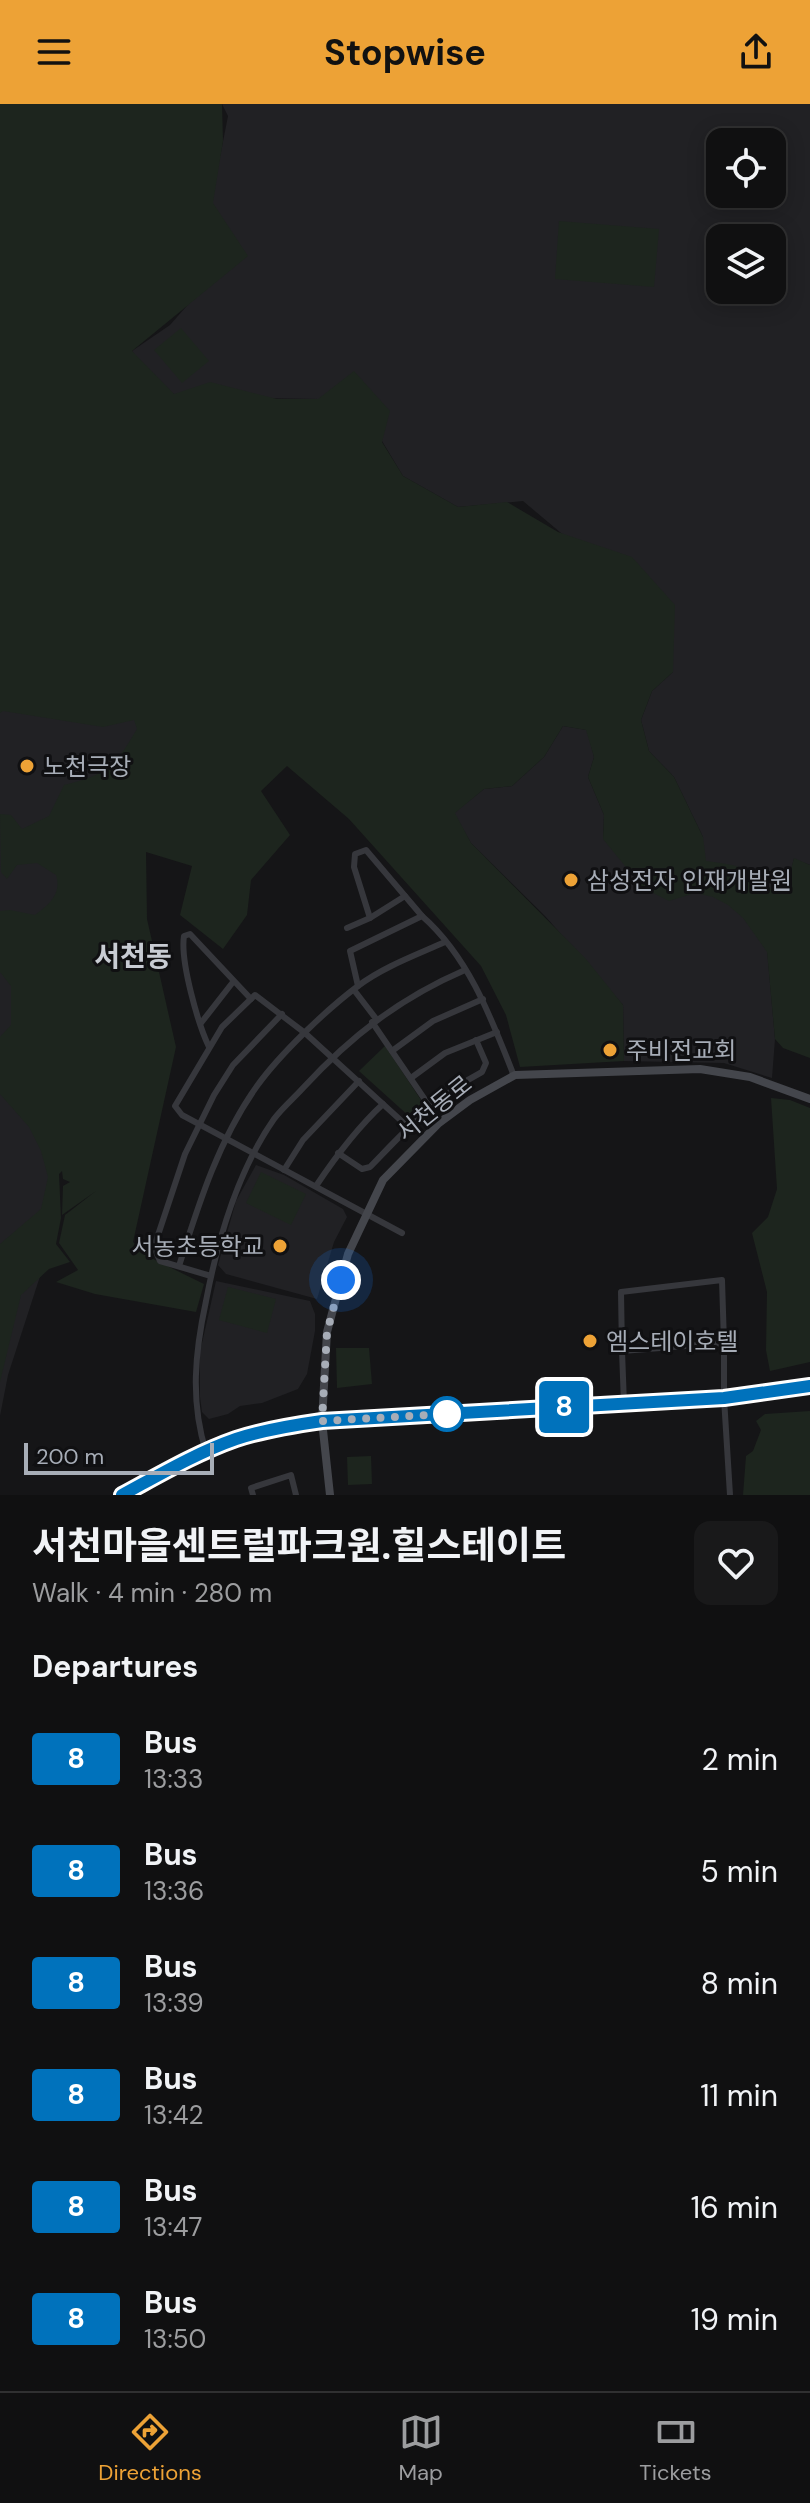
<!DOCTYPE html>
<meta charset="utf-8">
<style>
body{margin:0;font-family:"DM Sans","Noto Sans KR",sans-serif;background:#19191a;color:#f1f3f6;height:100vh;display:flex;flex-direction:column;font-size:30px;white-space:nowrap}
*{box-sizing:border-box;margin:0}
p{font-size:26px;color:#9c9d9f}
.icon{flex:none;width:44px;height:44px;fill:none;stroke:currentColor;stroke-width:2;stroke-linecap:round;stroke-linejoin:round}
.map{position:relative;height:1391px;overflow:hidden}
.sheet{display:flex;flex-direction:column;background:#101011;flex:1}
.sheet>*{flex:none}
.badge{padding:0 16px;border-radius:6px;font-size:28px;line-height:52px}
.fabs{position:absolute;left:706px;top:24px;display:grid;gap:16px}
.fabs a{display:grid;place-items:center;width:80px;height:80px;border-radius:16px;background:#101011;box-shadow:0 4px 20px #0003,0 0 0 2px #303031;font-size:40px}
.scale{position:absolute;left:24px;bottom:20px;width:190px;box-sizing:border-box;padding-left:8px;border:4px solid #a7adb7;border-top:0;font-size:22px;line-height:28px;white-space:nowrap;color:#a7adb7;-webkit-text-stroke:6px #101012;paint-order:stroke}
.you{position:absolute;width:40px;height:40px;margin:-20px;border:6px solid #fff;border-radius:50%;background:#1a73e8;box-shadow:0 0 0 12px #1a73e833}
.map>.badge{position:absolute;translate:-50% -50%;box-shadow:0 0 0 4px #fff}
h2{padding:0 32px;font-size:30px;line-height:72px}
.round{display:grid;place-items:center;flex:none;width:84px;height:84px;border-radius:16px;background:#19191a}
.overview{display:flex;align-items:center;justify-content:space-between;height:136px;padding:0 32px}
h1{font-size:38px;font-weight:700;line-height:60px}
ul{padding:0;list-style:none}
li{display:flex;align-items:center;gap:24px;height:112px;padding:0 32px}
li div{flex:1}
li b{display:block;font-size:30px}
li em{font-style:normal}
li .badge{min-width:88px;font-weight:700;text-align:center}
header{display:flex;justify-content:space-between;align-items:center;height:104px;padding:0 32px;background:#eda236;color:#111;font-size:36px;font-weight:700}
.tab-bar{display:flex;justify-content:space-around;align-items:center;height:112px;border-top:2px solid #303031;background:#101011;font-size:22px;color:#9c9d9f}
.tab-bar a{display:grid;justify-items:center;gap:4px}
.tab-bar .selected{color:#eda236}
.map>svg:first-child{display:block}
.built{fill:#212124;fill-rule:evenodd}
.green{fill:#1d251e}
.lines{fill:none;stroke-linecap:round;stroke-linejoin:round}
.street{stroke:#36373c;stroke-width:6}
.secondary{stroke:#44464c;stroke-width:8}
.line-casing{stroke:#fff;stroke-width:18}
.line{stroke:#0072bc;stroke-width:12}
.walk{stroke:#a7adb7;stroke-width:8;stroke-dasharray:0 14.4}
.poi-dot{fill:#eda236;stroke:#101012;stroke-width:3}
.stop-dot{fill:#fff;stroke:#0072bc;stroke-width:4}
.labels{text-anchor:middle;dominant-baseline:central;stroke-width:6;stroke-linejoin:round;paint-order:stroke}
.poi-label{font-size:24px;fill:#a7adb7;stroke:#101012;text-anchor:start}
.street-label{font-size:24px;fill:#a7adb7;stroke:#101012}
.quarter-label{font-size:28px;font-weight:bold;fill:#c8ccd3;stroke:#101012}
</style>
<header><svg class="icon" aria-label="menu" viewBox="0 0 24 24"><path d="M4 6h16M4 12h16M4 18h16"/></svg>Stopwise<svg class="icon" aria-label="share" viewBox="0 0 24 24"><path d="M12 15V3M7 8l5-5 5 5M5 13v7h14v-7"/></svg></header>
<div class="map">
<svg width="810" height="1391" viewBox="0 0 810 1391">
<rect width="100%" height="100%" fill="#151517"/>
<g class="built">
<path d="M 222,0 L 810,0 L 810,761 L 794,755 L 787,781 L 777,790 L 765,823 L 775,935 L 772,974 L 724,959 L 624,957 L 623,901 L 545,812 L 471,739 L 454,709 L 484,685 L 512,682 L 544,653 L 563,622 L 587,626 L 594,653 L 588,673 L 604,711 L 603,735 L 703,733 L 674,673 L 649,647 L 641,616 L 652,587 L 673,568 L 567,434 L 523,397 L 458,403 L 403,372 L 382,337 L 319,295 L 180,293 L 157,282 L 132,247 L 170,221 L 192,196 L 228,12 ZM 720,38 L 772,38 L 772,90 L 720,90 ZM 720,134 L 772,134 L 772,186 L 720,186 Z"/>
<path d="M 0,456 L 3,463 L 164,602 L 51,1058 L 44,1160 L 8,1271 L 0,1312 Z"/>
<path d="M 256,1061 L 284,1071 L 343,1105 L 347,1113 L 334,1138 L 317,1195 L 226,1170 L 218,1161 L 236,1097 Z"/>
<path d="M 216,1177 L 310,1197 L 315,1210 L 315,1227 L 307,1270 L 298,1285 L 262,1299 L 240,1302 L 228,1310 L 209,1315 L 202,1308 L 200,1293 L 200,1248 Z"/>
</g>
<g class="green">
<path d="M 0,0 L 222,0 L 223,37 L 213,99 L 248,152 L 132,247 L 174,290 L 210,278 L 277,295 L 318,295 L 354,267 L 390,307 L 382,338 L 403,372 L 458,403 L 507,398 L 558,428 L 632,453 L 675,501 L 673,568 L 652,587 L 641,616 L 649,647 L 674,673 L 703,733 L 706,757 C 746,762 747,764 777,790 L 787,781 L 794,754 L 810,761 L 810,954 L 783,944 L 775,935 L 767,848 L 743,814 L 728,801 L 713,793 L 695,789 L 669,797 L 643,784 L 603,735 L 604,711 L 588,673 L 594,653 L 586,626 L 563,622 L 544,653 L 512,682 L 484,685 L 455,709 L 471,739 L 586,855 L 623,901 L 624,957 L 520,963 L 506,911 L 481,862 L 349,715 L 287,662 L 261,687 L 290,731 L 251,776 L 247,811 L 223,845 L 180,811 L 192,762 L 146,748 L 147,815 L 176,943 L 133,1138 L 153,1155 L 204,1180 L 196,1208 L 95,1190 L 56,1178 L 78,1166 L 59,1139 L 65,1111 L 96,1087 L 62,1111 L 63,1082 L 70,1078 L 63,1075 L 62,1067 L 59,1070 L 61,1114 L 56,1140 L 70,1158 L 49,1165 L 21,1191 L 0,1278 L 0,1140 L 41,1105 L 48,1073 L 41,1047 L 29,1023 L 0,990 L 0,933 L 11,921 L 11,882 L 0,868 L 0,807 L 10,806 L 35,811 C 49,801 62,790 56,771 L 37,759 L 17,761 L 7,775 L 1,768 L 0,710 L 11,711 L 22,725 L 49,712 L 64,681 C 110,669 113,665 137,625 L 134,616 L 103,623 L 3,607 L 0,609 Z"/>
<path d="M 559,117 L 659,125 L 654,183 L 555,175 Z"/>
<path d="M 181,224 L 209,257 L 182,279 L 154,246 Z"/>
<path d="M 385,942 L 425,1002 L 410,1013 L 359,967 Z"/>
<path d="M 771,994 L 790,996 L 810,1004 L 810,1258 L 770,1267 L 766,1246 L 767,1188 L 752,1129 L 768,1113 L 777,1085 Z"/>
<path d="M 261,1068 L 306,1090 L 291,1121 L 246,1099 Z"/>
<path d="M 228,1183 L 276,1195 L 267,1229 L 219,1216 Z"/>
<path d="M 336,1244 L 369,1244 L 372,1280 L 337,1284 Z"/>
<path d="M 810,1307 L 810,1391 L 743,1391 L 746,1352 L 753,1347 L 761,1326 L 756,1317 L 765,1310 Z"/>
<path d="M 371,1352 L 372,1380 L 348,1381 L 347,1353 Z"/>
</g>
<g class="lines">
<g class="street">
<path d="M 370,814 L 354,763 L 355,750 L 366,746 L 422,812"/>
<path d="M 347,824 L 370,814 L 405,792"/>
<path d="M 358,882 L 350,847 L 422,812 C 469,853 492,916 514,972"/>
<path d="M 354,886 L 377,916"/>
<path d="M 372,918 L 430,1003"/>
<path d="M 201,919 L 233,878"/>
<path d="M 209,943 C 198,920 180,857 184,832 L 190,830 L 251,895"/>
<path d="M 392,947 L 433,917 L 483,895"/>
<path d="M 411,974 L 445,949 L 497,928"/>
<path d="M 338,1049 L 362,1065 L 370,1063 C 405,1027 436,992 482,968 L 486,959 L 476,936"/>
<path d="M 284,1066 L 303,1036 L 359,977"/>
<path d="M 316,1082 C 336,1052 356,1025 383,1000"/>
<path d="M 402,1129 L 182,1011 L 175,1002 L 222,923 L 255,891 L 305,929 L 407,1022"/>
<path d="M 179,1162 C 199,1099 219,1035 257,982 C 280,950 326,906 358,882 C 383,863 416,851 445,838"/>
<path d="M 211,1172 L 160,1157 L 154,1143 L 185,1050 L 214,991 L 233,961 L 282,910"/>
<path d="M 724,1239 L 722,1176 L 621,1188 L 622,1247 L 724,1239 L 724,1294 L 730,1391"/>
<path d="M 622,1247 L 624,1300"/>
<path d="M 206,1348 C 190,1297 195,1248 206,1197 C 218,1134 237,1068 274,1015 C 282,1004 294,994 303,984 C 351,932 400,894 465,866"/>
<path d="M 253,1391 L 251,1384 L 291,1371 L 296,1391"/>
</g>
<g class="secondary">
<path d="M 122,1391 C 159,1371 196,1349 236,1335 C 263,1326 293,1321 322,1317 L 724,1294 L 810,1282"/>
<path d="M 330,1391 L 322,1317 L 327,1228 L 348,1150 L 383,1076 L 439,1019 L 470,996 L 515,971 L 700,965 L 750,973 L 810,995"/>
</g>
</g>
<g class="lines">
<g class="line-casing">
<path id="line" d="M 122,1391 C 159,1371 196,1349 236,1335 C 263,1326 294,1321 322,1317 L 724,1294 L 810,1282"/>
</g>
<use href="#line" class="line"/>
<path class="walk" d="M 341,1176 L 327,1228 L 322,1317 L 447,1310"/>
</g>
<g class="poi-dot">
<circle cx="27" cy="662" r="8"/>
<circle cx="571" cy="776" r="8"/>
<circle cx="610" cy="946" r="8"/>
<circle cx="280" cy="1142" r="8"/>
<circle cx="590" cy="1237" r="8"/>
</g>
<circle class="stop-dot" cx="447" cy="1310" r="16"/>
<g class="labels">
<g class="poi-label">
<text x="43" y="662">노천극장</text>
<text x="587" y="776">삼성전자 인재개발원</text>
<text x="626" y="946">주비전교회</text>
<text x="264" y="1142" text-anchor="end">서농초등학교</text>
<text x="606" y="1237">엠스테이호텔</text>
</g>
<g class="street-label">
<text transform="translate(434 1004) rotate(-39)">서천동로</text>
</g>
<g class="quarter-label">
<text x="133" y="852">서천동</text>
</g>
</g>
</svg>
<div class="fabs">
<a><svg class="icon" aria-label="locate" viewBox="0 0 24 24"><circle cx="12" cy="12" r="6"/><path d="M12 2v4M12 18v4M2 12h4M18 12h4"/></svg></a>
<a><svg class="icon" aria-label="layers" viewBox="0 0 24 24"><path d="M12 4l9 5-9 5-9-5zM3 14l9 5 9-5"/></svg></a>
</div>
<div class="scale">200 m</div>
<div class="you" style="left:341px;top:1176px"></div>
<b class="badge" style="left:564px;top:1303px;background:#0072bc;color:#fff">8</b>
</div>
<section class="sheet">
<div class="overview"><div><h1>서천마을센트럴파크원.힐스테이트</h1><p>Walk · 4 min · 280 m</p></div><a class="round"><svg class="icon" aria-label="heart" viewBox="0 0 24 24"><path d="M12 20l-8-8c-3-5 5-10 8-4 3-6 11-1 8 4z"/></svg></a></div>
<h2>Departures</h2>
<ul>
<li><span class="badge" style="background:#0072bc;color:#fff">8</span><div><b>Bus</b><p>13:33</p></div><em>2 min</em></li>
<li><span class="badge" style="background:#0072bc;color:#fff">8</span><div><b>Bus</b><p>13:36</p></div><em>5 min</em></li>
<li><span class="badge" style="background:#0072bc;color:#fff">8</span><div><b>Bus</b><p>13:39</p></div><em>8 min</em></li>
<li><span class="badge" style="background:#0072bc;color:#fff">8</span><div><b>Bus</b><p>13:42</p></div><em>11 min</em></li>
<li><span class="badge" style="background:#0072bc;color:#fff">8</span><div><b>Bus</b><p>13:47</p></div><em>16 min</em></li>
<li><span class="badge" style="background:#0072bc;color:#fff">8</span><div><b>Bus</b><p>13:50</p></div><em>19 min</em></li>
</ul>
</section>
<nav class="tab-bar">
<a class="selected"><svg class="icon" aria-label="directions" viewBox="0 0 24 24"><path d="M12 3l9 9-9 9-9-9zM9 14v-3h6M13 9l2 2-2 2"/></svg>Directions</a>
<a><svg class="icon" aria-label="map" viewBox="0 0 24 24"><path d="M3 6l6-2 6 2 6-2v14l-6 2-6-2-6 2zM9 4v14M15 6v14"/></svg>Map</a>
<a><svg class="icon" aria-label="tickets" viewBox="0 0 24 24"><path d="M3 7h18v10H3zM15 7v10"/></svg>Tickets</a>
</nav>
